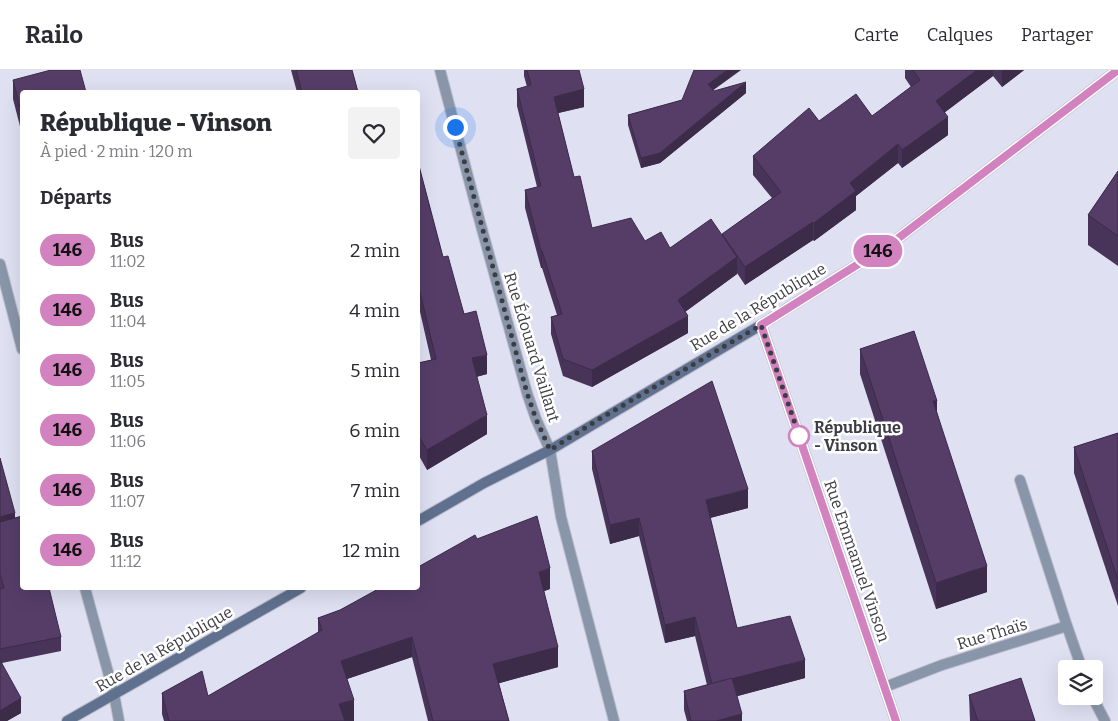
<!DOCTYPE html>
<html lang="fr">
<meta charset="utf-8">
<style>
body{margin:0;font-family:Bitter,serif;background:#f2f2f3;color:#2b2b33;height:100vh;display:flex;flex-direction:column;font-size:19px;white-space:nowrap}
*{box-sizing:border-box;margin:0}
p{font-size:16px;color:#7c7c81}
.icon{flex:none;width:28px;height:28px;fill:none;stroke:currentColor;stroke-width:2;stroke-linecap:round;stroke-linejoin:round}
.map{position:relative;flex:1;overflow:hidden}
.details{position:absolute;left:20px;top:20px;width:400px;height:500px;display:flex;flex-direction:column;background:#fff;border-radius:5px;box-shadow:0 5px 20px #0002}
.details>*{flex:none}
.badge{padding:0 10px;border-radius:16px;font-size:18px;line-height:32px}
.buttons{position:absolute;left:1058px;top:590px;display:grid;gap:10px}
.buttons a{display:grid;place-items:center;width:45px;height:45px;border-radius:5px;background:#fff;box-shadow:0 5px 20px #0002;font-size:25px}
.you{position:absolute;width:25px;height:25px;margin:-12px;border:4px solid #fff;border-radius:50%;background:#1a73e8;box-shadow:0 0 0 8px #1a73e833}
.map>.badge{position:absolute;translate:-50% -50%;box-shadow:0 0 0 2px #fff}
h2{padding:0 20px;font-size:19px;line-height:45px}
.round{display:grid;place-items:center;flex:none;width:52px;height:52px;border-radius:5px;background:#f2f2f3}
.headline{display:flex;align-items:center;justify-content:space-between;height:85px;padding:0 20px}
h1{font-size:24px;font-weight:800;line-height:38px}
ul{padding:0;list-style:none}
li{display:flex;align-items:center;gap:15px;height:60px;padding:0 20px}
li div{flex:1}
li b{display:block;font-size:19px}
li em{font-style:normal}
li .badge{min-width:55px;font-weight:700;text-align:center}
header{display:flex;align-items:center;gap:30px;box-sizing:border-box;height:70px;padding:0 25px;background:#fff;border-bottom:1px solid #e1e1e2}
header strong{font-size:24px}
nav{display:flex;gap:28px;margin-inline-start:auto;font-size:18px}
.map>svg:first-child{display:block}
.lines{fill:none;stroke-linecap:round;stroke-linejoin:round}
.lane-casing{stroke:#bbbccc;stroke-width:12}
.street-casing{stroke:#bbbccc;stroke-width:12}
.secondary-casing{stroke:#bbbccc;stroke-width:12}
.lane{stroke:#8996aa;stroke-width:10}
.street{stroke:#8996aa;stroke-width:10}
.secondary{stroke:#5f718e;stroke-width:10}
.wall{fill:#493459}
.shaded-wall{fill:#3c2b49}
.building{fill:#553d68;stroke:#3c2b49}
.line-casing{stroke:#fff;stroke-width:11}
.line{stroke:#d282be;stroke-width:8}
.walk{stroke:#3c3c43;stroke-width:5;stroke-dasharray:0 9}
.stop-dot{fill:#fff;stroke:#d282be;stroke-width:2.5}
.labels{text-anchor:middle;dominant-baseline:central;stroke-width:5;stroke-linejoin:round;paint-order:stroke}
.street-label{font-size:16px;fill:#3c3c43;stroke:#fff}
.stop-label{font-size:16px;font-weight:bold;fill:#3c3c43;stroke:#fff;text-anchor:start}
</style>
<header>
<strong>Railo</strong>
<nav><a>Carte</a><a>Calques</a><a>Partager</a></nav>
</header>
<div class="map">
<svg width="1118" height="651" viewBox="0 0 1118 651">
<rect width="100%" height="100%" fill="#dfe0f2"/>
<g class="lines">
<g class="lane-casing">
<g id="lane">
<path d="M 1020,410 L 1067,556"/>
<path d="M 885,617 L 942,595 L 1067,556 L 1082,599"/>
<path d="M 1092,626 L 1105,651"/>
</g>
</g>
<g class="street-casing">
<g id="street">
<path d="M 440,0 L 480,152 L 527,323 L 536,349 L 550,380 L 561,447 L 614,651"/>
<path d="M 0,194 L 22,279"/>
<path d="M 761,255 L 896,651"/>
<path d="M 85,518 L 114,624 L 119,651"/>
</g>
</g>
<g class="secondary-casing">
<g id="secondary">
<path d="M 418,451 L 484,413 L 550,380 L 761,255 L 892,173 L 1118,0"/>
<path d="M 67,651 L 301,518"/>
</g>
</g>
<use href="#lane" class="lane"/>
<use href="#street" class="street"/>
<use href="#secondary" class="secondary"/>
</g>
<g class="wall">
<path d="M 291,0 L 352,0 L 358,22 L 297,22 Z"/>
<path d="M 524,0 L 579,0 L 584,37 L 558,43 L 574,107 L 592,158 L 670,178 L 722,165 L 772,128 L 753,105 L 753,86 L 819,51 L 872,46 L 911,17 L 905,8 L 905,0 L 1024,0 L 1002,17 L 993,6 L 945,42 L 948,65 L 902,98 L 898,93 L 856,126 L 856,140 L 814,171 L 813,170 L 745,215 L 737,203 L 737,204 L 685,242 L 688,263 L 592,317 L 563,306 L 551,264 L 551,247 L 557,245 L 542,198 L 541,198 L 525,138 L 525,120 L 537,117 L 517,36 L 517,19 L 527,17 L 524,6 Z"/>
<path d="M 13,10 L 22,22 L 22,64 L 13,29 Z"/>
<path d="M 713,20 L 714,21 L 746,23 L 660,93 L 641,98 L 628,55 L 628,45 L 682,30 Z"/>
<path d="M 418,92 L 443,187 L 487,304 L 476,307 L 487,364 L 427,400 L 418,384 L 418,293 L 431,290 L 418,233 Z"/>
<path d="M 1118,101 L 1118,196 L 1088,175 L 1088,145 Z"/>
<path d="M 860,279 L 937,342 L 987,522 L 936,539 L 860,304 Z"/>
<path d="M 1118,363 L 1118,536 L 1074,403 L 1074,377 Z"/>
<path d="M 592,381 L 748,438 L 710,448 L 737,558 L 805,608 L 737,626 L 742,651 L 687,651 L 684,640 L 684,621 L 707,615 L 695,566 L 665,573 L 639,466 L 610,474 L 592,399 Z"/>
<path d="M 0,388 L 15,448 L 61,567 L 61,581 L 2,593 L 21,643 L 7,651 L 0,651 Z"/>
<path d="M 477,469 L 550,519 L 544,521 L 558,597 L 499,613 L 509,651 L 428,651 L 412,587 L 347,609 L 354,651 L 164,651 L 162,644 L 162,623 L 208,626 L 318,563 L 318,548 L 340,540 Z"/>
<path d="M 969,625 L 1035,651 L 970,651 Z"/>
</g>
<g class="shaded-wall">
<path d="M 727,0 L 741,0 L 708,24 L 708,14 Z"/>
<path d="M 977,0 L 993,0 L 993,6 L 936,49 L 936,31 Z"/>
<path d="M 1002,0 L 1024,0 L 1002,17 Z"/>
<path d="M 746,12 L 746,23 L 660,93 L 641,98 L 641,88 Z"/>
<path d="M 584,19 L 584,37 L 554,44 L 554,27 Z"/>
<path d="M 948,47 L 948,65 L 902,98 L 902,80 Z"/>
<path d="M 898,74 L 898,93 L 856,126 L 856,140 L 814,171 L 814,153 L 850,113 Z"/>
<path d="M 813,152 L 813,170 L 745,215 L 745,197 Z"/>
<rect x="541" y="181" width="1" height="17"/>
<path d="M 737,187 L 737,204 L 678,247 L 678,230 Z"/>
<path d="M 688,246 L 688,263 L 592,317 L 592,300 Z"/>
<path d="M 487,285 L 487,304 L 472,308 L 472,288 Z"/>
<path d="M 933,331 L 937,331 L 937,356 Z"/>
<path d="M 487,345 L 487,364 L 427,400 L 427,380 Z"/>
<path d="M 748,419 L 748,438 L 706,449 L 706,430 Z"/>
<path d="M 15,443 L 15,462 L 0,466 L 0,447 Z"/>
<path d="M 639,448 L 639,466 L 610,474 L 610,455 Z"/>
<path d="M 987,496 L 987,522 L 936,539 L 936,513 Z"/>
<path d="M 550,498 L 550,519 L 539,523 L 539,502 Z"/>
<path d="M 695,547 L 695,566 L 665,573 L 665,555 Z"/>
<path d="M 412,567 L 412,587 L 341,611 L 341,591 Z"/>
<path d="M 558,577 L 558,597 L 493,615 L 493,594 Z"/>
<path d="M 805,590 L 805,608 L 712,633 L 712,614 Z"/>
<path d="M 21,628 L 21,643 L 7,651 L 0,651 L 0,641 Z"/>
<path d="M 354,630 L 354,651 L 339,651 L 339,634 Z"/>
<path d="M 742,644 L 742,651 L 716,651 Z"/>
</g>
<g class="building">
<path d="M 51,0 L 80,0 L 86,22 L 22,22 L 22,45 L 13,10 Z"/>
<path d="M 296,0 L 352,0 L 358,22 L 302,22 Z"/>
<path d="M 527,0 L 579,0 L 584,19 L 554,27 L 574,107 L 580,106 L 592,158 L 631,148 L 645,171 L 661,162 L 670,178 L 711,149 L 737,187 L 678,230 L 688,246 L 592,300 L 563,289 L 551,247 L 562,244 L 542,181 L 541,181 L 525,120 L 541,116 L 517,19 L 531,15 Z"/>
<path d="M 694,0 L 727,0 L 708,14 L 714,21 L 746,12 L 660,83 L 641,88 L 628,45 L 682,30 Z"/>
<path d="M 913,0 L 977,0 L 936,31 L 948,47 L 902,80 L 898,74 L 850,113 L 856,121 L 814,153 L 813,152 L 745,197 L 722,164 L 781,122 L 753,86 L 809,38 L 819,51 L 856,24 L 872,46 L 920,10 Z"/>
<path d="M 418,92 L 443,187 L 448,186 L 464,244 L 476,241 L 487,285 L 472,288 L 487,345 L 427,380 L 418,365 L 418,293 L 436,289 L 418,214 Z"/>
<path d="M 1118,101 L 1118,166 L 1088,145 Z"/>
<path d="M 914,261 L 937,331 L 933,331 L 987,496 L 936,513 L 860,279 Z"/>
<path d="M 712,311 L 748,419 L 706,430 L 737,558 L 790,546 L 805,590 L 712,614 L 695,547 L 665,555 L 639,448 L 610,455 L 592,381 Z"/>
<path d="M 1118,363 L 1118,510 L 1074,377 Z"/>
<path d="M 0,388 L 15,443 L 0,447 Z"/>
<path d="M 22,446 L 22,518 L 49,518 L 61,567 L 0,579 L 0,519 L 4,518 L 0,504 L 0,452 Z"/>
<path d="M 537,446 L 550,498 L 539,502 L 558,577 L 493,594 L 509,651 L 433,651 L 412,567 L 341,591 L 354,630 L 339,634 L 345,651 L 169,651 L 162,623 L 202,601 L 208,626 L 322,560 L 318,548 L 340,540 L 380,518 L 418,518 L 418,497 L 475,465 L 477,469 Z"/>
<path d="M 0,590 L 21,628 L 0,641 Z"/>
<path d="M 732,608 L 742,644 L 716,651 L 691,651 L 684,621 Z"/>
<path d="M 1021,608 L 1035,651 L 978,651 L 969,625 Z"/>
</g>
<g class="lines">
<g class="line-casing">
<path id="line" d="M 896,651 L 761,255 L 892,173 L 1118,0"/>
</g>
<use href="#line" class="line"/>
<path class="walk" d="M 455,57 L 527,323 L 536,349 L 550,380 L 596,351 L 761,255 L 800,368 L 799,366"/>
</g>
<circle class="stop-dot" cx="799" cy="366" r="10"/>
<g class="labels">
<g class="street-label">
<text transform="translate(758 237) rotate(-31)">Rue de la République</text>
<text transform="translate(532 277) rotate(73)">Rue Édouard Vaillant</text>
<text transform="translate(857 491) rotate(71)">Rue Emmanuel Vinson</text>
<text transform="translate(992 564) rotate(-17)">Rue Thaïs</text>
<text transform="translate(164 579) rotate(-30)">Rue de la République</text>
</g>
<g class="stop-label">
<text x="814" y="357">République<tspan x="814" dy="18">- Vinson</tspan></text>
</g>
</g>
</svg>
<div class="buttons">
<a><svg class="icon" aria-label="layers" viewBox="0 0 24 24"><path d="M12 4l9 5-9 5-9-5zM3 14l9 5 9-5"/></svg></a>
</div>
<div class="you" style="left:455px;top:57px"></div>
<b class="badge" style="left:878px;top:181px;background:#d282be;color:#111">146</b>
<section class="details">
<div class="headline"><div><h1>République - Vinson</h1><p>À pied · 2 min · 120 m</p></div><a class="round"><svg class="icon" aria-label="heart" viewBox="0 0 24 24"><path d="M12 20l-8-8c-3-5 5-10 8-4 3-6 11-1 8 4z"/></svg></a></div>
<h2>Départs</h2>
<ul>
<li><span class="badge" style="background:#d282be;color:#111">146</span><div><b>Bus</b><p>11:02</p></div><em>2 min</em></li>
<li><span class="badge" style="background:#d282be;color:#111">146</span><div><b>Bus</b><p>11:04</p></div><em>4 min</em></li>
<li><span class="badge" style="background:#d282be;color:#111">146</span><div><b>Bus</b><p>11:05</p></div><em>5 min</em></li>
<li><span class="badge" style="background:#d282be;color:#111">146</span><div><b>Bus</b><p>11:06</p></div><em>6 min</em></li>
<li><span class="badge" style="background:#d282be;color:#111">146</span><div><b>Bus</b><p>11:07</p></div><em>7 min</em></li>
<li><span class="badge" style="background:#d282be;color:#111">146</span><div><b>Bus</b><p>11:12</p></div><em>12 min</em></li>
</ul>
</section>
</div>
